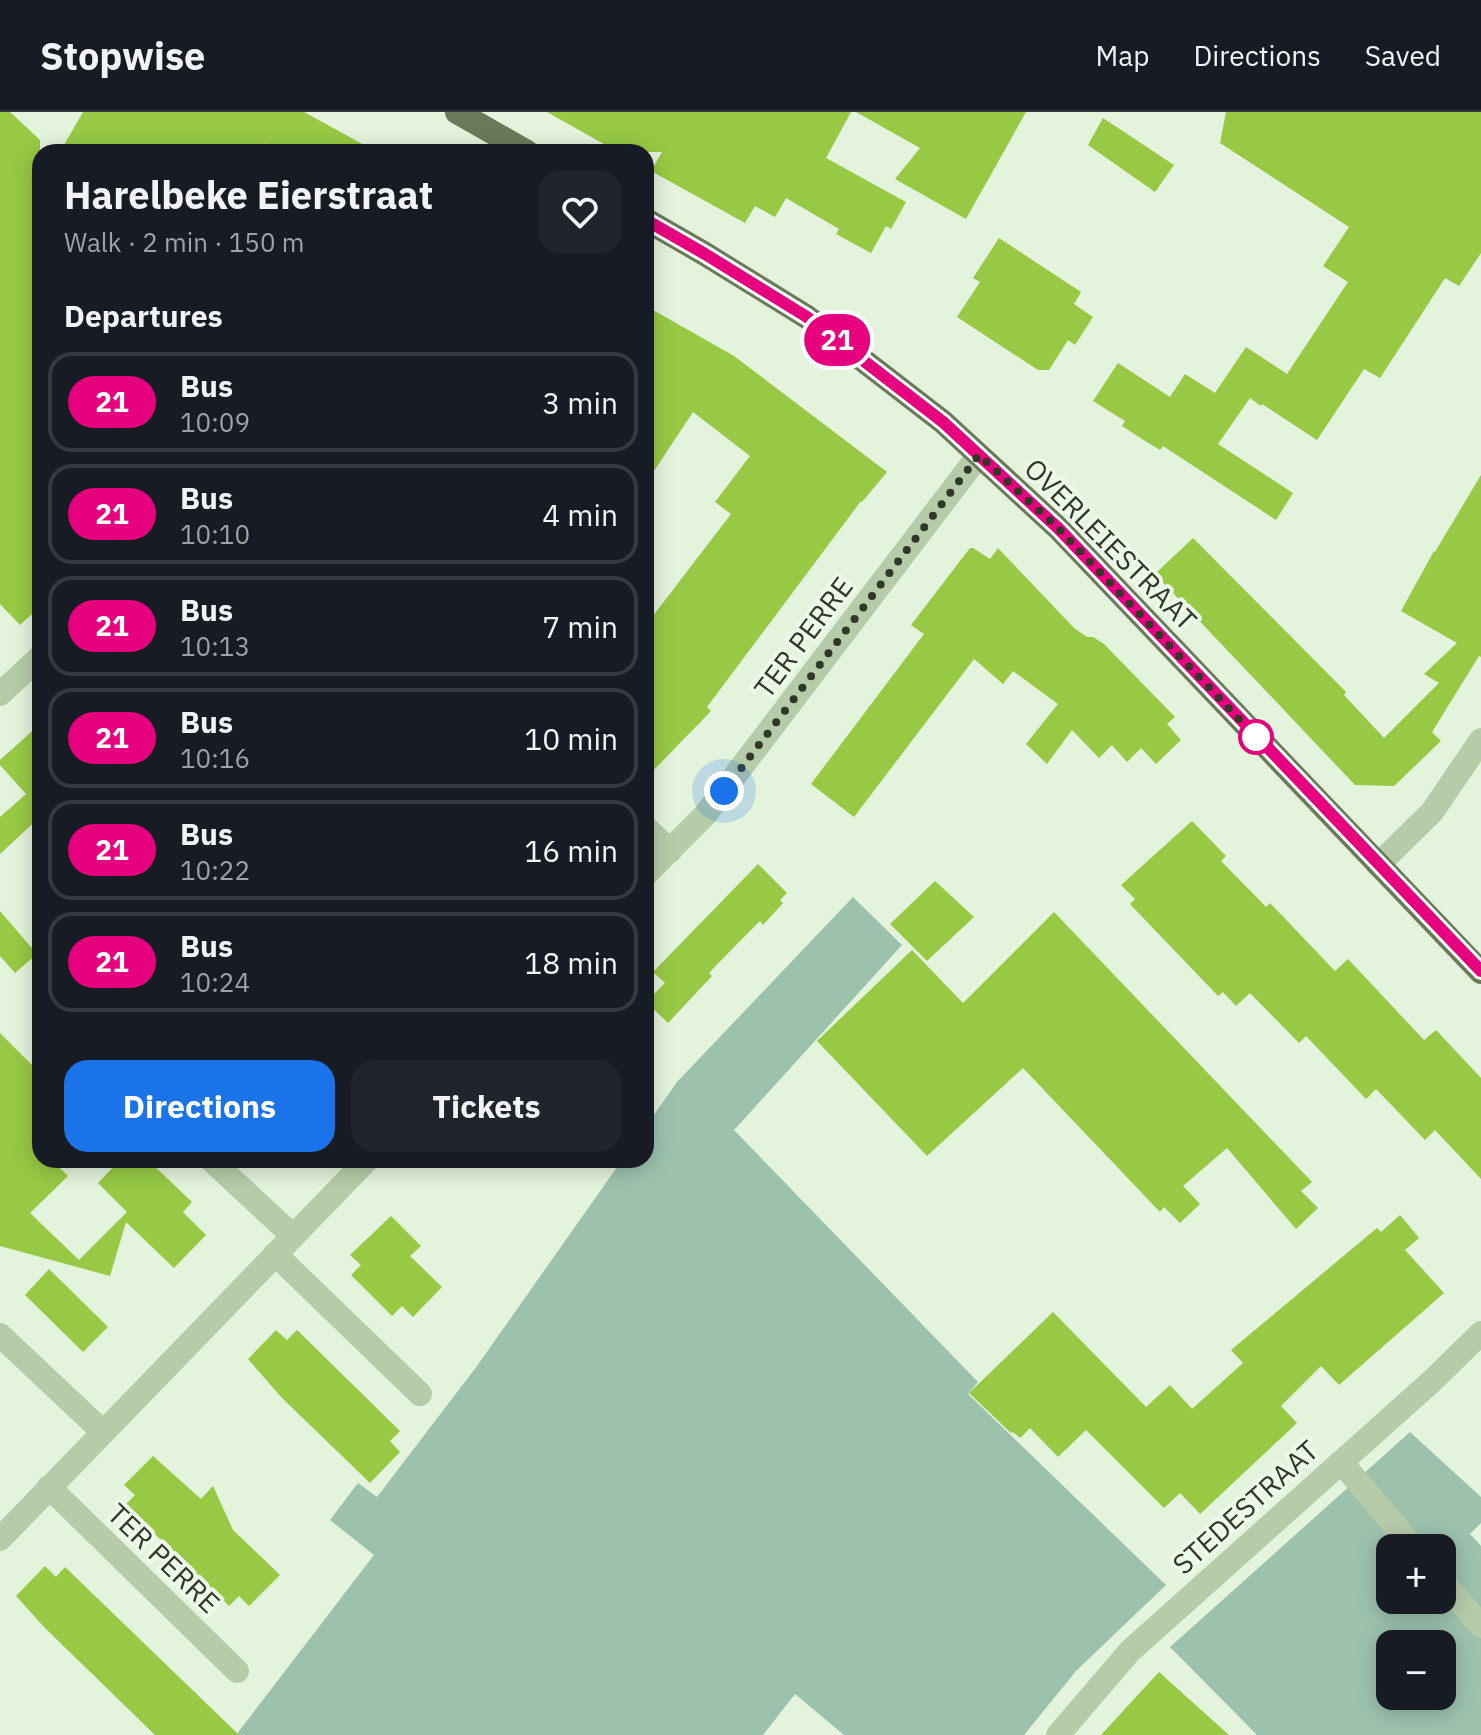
<!DOCTYPE html>
<meta charset="utf-8">
<style>
body{margin:0;font-family:"IBM Plex Sans",sans-serif;background:#20242c;color:#f1f3f6;height:100vh;display:flex;flex-direction:column;font-size:30px;white-space:nowrap}
*{box-sizing:border-box;margin:0}
p{font-size:26px;color:#9ea1a6}
.icon{flex:none;width:44px;height:44px;fill:none;stroke:currentColor;stroke-width:2;stroke-linecap:round;stroke-linejoin:round}
.map{position:relative;flex:1;overflow:hidden}
.drawer{position:absolute;left:32px;top:32px;width:622px;height:1024px;display:flex;flex-direction:column;background:#171b24;border-radius:24px;box-shadow:0 4px 20px #0003}
.drawer>*{flex:none}
.badge{padding:0 16px;border-radius:26px;font-size:28px;line-height:52px}
.controls{position:absolute;left:1376px;top:1422px;display:grid;gap:16px}
.controls a{display:grid;place-items:center;width:80px;height:80px;border-radius:16px;background:#171b24;box-shadow:0 4px 20px #0003;font-size:40px}
.you{position:absolute;width:40px;height:40px;margin:-20px;border:6px solid #fff;border-radius:50%;background:#1a73e8;box-shadow:0 0 0 12px #1a73e833}
.map>.badge{position:absolute;translate:-50% -50%;box-shadow:0 0 0 4px #fff}
h2{padding:0 32px;font-size:30px;line-height:72px}
.round{display:grid;place-items:center;flex:none;width:84px;height:84px;border-radius:24px;background:#20242c}
.head{display:flex;align-items:center;justify-content:space-between;height:136px;padding:0 32px}
h1{font-size:38px;font-weight:700;line-height:60px}
.cta{display:flex;gap:16px;margin-top:auto;padding:16px 32px}
.cta a{flex:1;height:92px;border-radius:24px;background:#1a73e8;color:#fff;font-size:32px;font-weight:700;line-height:92px;text-align:center}
.cta a+a{background:#20242c;color:#f1f3f6}
ul{padding:0;list-style:none}
li{display:flex;align-items:center;gap:24px;height:100px;margin:0 16px 12px;padding:0 16px;border:4px solid #363941;border-radius:24px}
li div{flex:1}
li b{display:block;font-size:30px}
li em{font-style:normal}
li .badge{min-width:88px;font-weight:700;text-align:center}
header{display:flex;align-items:center;gap:48px;box-sizing:border-box;height:112px;padding:0 40px;background:#171b24;border-bottom:2px solid #363941}
header strong{font-size:38px}
nav{display:flex;gap:44px;margin-inline-start:auto;font-size:28px}
.map>svg:first-child{display:block}
.green{fill:#9cc2ae;fill-rule:evenodd}
.building{fill:#97c944}
.lines{fill:none;stroke-linecap:round;stroke-linejoin:round}
.minor{stroke:#b6cba8;stroke-width:24}
.major{stroke:#6a7a59;stroke-width:24}
.line-casing{stroke:#fff;stroke-width:18}
.line{stroke:#e6007e;stroke-width:12}
.walk{stroke:#313828;stroke-width:8;stroke-dasharray:0 14.4}
.stop-dot{fill:#fff;stroke:#e6007e;stroke-width:4}
.labels{text-anchor:middle;dominant-baseline:central;stroke-width:8;stroke-linejoin:round;paint-order:stroke}
.street-label{font-size:28px;fill:#313828;stroke:#eefae9}
</style>
<header>
<strong>Stopwise</strong>
<nav><a>Map</a><a>Directions</a><a>Saved</a></nav>
</header>
<div class="map">
<svg width="1481" height="1623" viewBox="0 0 1481 1623">
<rect width="100%" height="100%" fill="#e4f3dc"/>
<g class="green">
<path d="M 853,785 L 902,833 L 734,1018 L 978,1270 L 968,1282 L 1166,1473 L 1076,1559 L 1024,1623 L 844,1623 L 795,1582 L 763,1623 L 236,1623 L 374,1443 L 330,1408 L 358,1371 L 377,1385 L 477,1254 L 622,1048 L 646,1048 L 646,1014 L 677,970 Z"/>
<path d="M 1410,1320 L 1481,1385 L 1481,1411 L 1470,1422 L 1481,1434 L 1481,1623 L 1257,1623 L 1170,1535 ZM 1390,1436 L 1442,1436 L 1442,1488 L 1390,1488 ZM 1390,1532 L 1442,1532 L 1442,1584 L 1390,1584 Z"/>
</g>
<g class="building">
<path d="M 0,0 L 10,0 L 40,28 L 40,495 L 20,513 L 0,492 Z"/>
<path d="M 83,0 L 304,0 L 377,40 L 281,40 L 266,31 L 262,40 L 60,40 Z"/>
<path d="M 547,0 L 851,0 L 826,46 L 906,90 L 891,117 L 886,114 L 871,141 L 836,122 L 839,117 L 786,86 L 775,105 L 755,94 L 745,111 L 651,59 L 662,40 L 618,40 Z"/>
<path d="M 856,0 L 1026,0 L 966,107 L 895,67 L 920,36 Z"/>
<path d="M 1226,0 L 1481,0 L 1481,141 L 1459,174 L 1445,166 L 1380,266 L 1364,257 L 1317,328 L 1262,292 L 1261,294 L 1250,286 L 1218,332 L 1293,381 L 1276,408 L 1163,334 L 1160,338 L 1142,327 L 1122,314 L 1125,309 L 1093,289 L 1118,251 L 1170,285 L 1185,262 L 1215,281 L 1246,235 L 1287,262 L 1348,170 L 1323,154 L 1349,115 L 1220,31 Z"/>
<path d="M 1103,6 L 1174,53 L 1155,80 L 1088,33 Z"/>
<path d="M 999,126 L 1081,180 L 1074,192 L 1093,205 L 1075,233 L 1068,228 L 1049,258 L 1038,258 L 957,205 L 980,170 L 973,166 Z"/>
<path d="M 646,194 L 734,244 L 887,360 L 862,390 L 861,389 L 707,595 L 711,599 L 646,666 L 646,513 L 731,402 L 715,390 L 750,344 L 693,300 L 646,371 Z"/>
<path d="M 1481,363 L 1481,545 L 1479,544 L 1432,620 L 1441,629 L 1394,674 L 1355,673 L 1155,462 L 1193,426 L 1346,580 L 1344,583 L 1384,626 L 1439,571 L 1424,562 L 1457,531 L 1401,499 L 1434,439 L 1435,440 Z"/>
<path d="M 970,436 L 973,436 L 990,447 L 998,436 L 1074,516 L 1087,525 L 1093,525 L 1104,532 L 1175,605 L 1167,612 L 1181,628 L 1156,652 L 1141,636 L 1127,650 L 1112,633 L 1099,646 L 1072,618 L 1047,652 L 1026,632 L 1058,592 L 1013,559 L 1003,572 L 974,547 L 854,705 L 811,672 L 924,522 L 911,513 Z"/>
<path d="M 40,612 L 40,705 L 0,742 L 0,705 L 26,682 L 0,653 L 0,648 Z"/>
<path d="M 1192,709 L 1226,744 L 1221,749 L 1266,795 L 1270,791 L 1335,859 L 1348,847 L 1424,928 L 1436,918 L 1481,966 L 1481,1067 L 1435,1018 L 1425,1028 L 1376,977 L 1366,987 L 1306,924 L 1299,931 L 1250,881 L 1236,894 L 1223,880 L 1218,884 L 1130,792 L 1135,787 L 1121,773 Z"/>
<path d="M 758,752 L 787,781 L 780,788 L 783,791 L 763,813 L 760,809 L 735,834 L 709,861 L 712,864 L 668,911 L 646,890 L 665,871 L 653,860 Z"/>
<path d="M 935,769 L 974,805 L 927,849 L 890,812 Z"/>
<path d="M 0,799 L 37,842 L 15,861 L 0,844 Z"/>
<path d="M 1054,800 L 1312,1070 L 1301,1079 L 1318,1096 L 1296,1117 L 1227,1036 L 1183,1074 L 1200,1092 L 1180,1111 L 1164,1095 L 1160,1100 L 1023,956 L 927,1044 L 817,929 L 912,838 L 963,891 Z"/>
<path d="M 0,921 L 40,961 L 40,1048 L 52,1048 L 68,1064 L 30,1101 L 79,1148 L 127,1100 L 98,1071 L 120,1048 L 148,1048 L 192,1090 L 183,1100 L 206,1123 L 174,1156 L 126,1110 L 110,1164 L 0,1134 Z"/>
<path d="M 1400,1103 L 1419,1126 L 1405,1138 L 1444,1181 L 1339,1273 L 1321,1254 L 1281,1294 L 1297,1311 L 1200,1402 L 1180,1381 L 1164,1396 L 1086,1318 L 1058,1345 L 1030,1316 L 1020,1326 L 1013,1320 L 1011,1321 L 969,1281 L 1053,1200 L 1146,1295 L 1170,1273 L 1192,1297 L 1243,1251 L 1231,1238 L 1377,1116 L 1381,1120 Z"/>
<path d="M 391,1104 L 421,1134 L 410,1144 L 442,1175 L 413,1205 L 402,1194 L 392,1204 L 351,1163 L 361,1153 L 350,1143 Z"/>
<path d="M 49,1157 L 108,1215 L 83,1240 L 25,1183 Z"/>
<path d="M 276,1218 L 287,1228 L 297,1218 L 400,1319 L 390,1329 L 400,1340 L 370,1371 L 282,1286 L 248,1247 Z"/>
<path d="M 153,1344 L 201,1387 L 213,1374 L 233,1418 L 280,1463 L 249,1494 L 239,1484 L 229,1494 L 125,1393 L 135,1383 L 124,1373 Z"/>
<path d="M 45,1454 L 56,1465 L 65,1455 L 239,1623 L 155,1623 L 45,1516 L 16,1484 Z"/>
<path d="M 1159,1560 L 1229,1623 L 1101,1623 Z"/>
</g>
<g class="lines">
<g class="minor">
<path d="M 0,582 L 40,545"/>
<path d="M 646,716 L 670,739"/>
<path d="M 1378,753 L 1432,700 L 1481,628"/>
<path d="M 646,762 L 705,703 L 979,343"/>
<path d="M 211,1048 L 293,1124"/>
<path d="M 275,1142 L 420,1282"/>
<path d="M 0,1223 L 103,1320"/>
<path d="M 1341,1350 L 1414,1436"/>
<path d="M 49,1375 L 237,1559"/>
<path d="M 0,1427 L 367,1048"/>
<path d="M 1442,1469 L 1481,1514"/>
<path d="M 1058,1623 L 1130,1539 L 1432,1269 L 1481,1221"/>
</g>
<g class="major">
<path d="M 457,0 L 527,40"/>
<path d="M 646,108 L 705,142 L 807,205 L 943,310 L 1059,417 L 1481,860"/>
</g>
</g>
<g class="lines">
<g class="line-casing">
<path id="line" d="M 646,108 L 705,142 L 807,205 L 943,310 L 1059,417 L 1481,859"/>
</g>
<use href="#line" class="line"/>
<path class="walk" d="M 724,679 L 979,343 L 1059,417 L 1256,625"/>
</g>
<circle class="stop-dot" cx="1256" cy="625" r="16"/>
<g class="labels">
<g class="street-label">
<text transform="translate(1111 432) rotate(45)">OVERLEIESTRAAT</text>
<text transform="translate(803 525) rotate(-53)">TER PERRE</text>
<text transform="translate(1245 1395) rotate(-42)">STEDESTRAAT</text>
<text transform="translate(164 1446) rotate(44)">TER PERRE</text>
</g>
</g>
</svg>
<div class="controls">
<a>+</a>
<a>−</a>
</div>
<div class="you" style="left:724px;top:679px"></div>
<b class="badge" style="left:837px;top:228px;background:#e6007e;color:#fff">21</b>
<section class="drawer">
<div class="head"><div><h1>Harelbeke Eierstraat</h1><p>Walk · 2 min · 150 m</p></div><a class="round"><svg class="icon" aria-label="heart" viewBox="0 0 24 24"><path d="M12 20l-8-8c-3-5 5-10 8-4 3-6 11-1 8 4z"/></svg></a></div>
<h2>Departures</h2>
<ul>
<li><span class="badge" style="background:#e6007e;color:#fff">21</span><div><b>Bus</b><p>10:09</p></div><em>3 min</em></li>
<li><span class="badge" style="background:#e6007e;color:#fff">21</span><div><b>Bus</b><p>10:10</p></div><em>4 min</em></li>
<li><span class="badge" style="background:#e6007e;color:#fff">21</span><div><b>Bus</b><p>10:13</p></div><em>7 min</em></li>
<li><span class="badge" style="background:#e6007e;color:#fff">21</span><div><b>Bus</b><p>10:16</p></div><em>10 min</em></li>
<li><span class="badge" style="background:#e6007e;color:#fff">21</span><div><b>Bus</b><p>10:22</p></div><em>16 min</em></li>
<li><span class="badge" style="background:#e6007e;color:#fff">21</span><div><b>Bus</b><p>10:24</p></div><em>18 min</em></li>
</ul>
<div class="cta"><a>Directions</a><a>Tickets</a></div>
</section>
</div>
